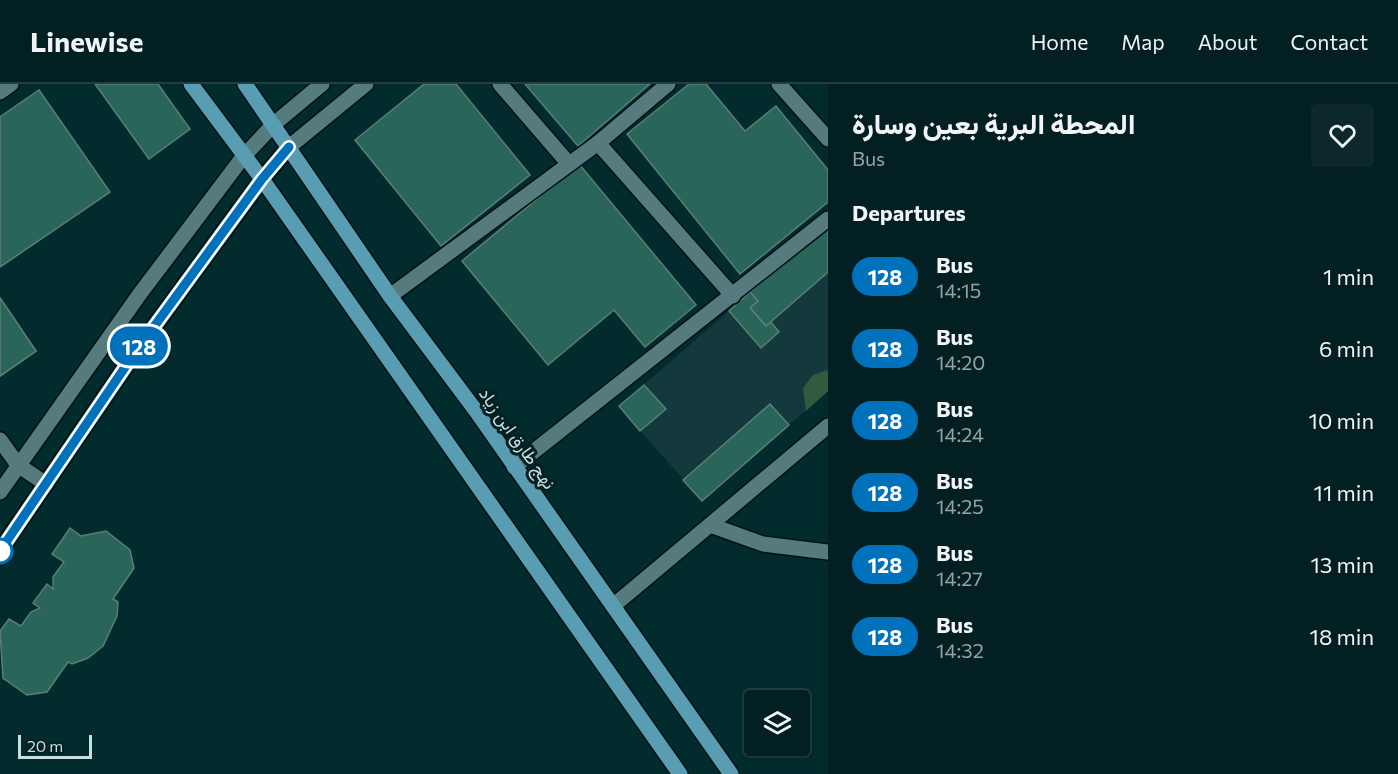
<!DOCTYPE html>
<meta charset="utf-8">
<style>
body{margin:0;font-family:Commissioner,Vazirmatn,sans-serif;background:#0c282a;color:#f1f3f6;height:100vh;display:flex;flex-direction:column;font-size:22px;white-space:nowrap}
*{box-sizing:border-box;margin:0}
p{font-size:20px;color:#96a3a5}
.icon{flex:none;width:33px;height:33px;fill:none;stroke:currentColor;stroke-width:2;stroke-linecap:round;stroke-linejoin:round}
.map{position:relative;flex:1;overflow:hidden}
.sheet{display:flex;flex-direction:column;background:#022022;width:570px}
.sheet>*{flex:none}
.badge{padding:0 12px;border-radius:20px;font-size:21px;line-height:39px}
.buttons{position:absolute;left:744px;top:606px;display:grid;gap:12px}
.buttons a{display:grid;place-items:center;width:66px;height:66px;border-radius:6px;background:#022022;box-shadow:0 2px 4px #0004,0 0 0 2px #233e40;font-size:30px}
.scale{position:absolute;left:18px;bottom:15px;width:74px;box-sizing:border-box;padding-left:6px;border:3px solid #cadedf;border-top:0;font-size:16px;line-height:21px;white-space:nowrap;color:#cadedf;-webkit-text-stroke:4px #032023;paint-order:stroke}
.map>.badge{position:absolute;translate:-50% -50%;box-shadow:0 0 0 3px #fff}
h2{padding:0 24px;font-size:22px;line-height:54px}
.round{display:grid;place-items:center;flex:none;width:63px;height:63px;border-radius:6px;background:#0c282a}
.summary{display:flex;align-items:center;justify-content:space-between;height:102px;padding:0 24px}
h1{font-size:28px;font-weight:800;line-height:45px}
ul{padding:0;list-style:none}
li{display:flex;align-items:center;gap:18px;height:72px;padding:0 24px}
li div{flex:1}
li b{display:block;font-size:22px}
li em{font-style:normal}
li .badge{min-width:66px;font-weight:700;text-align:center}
header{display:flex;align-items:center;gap:36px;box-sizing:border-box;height:84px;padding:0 30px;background:#022022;border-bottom:2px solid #233e40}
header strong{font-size:28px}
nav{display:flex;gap:33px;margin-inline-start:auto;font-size:21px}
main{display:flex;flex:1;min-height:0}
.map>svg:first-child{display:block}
.built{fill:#13393c}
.forest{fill:#325a3e}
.building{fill:#296559;stroke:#5b7f76;stroke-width:1.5}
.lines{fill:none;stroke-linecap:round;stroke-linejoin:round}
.minor-casing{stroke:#001215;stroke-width:18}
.major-casing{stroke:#001215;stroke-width:18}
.minor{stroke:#557b7e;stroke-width:15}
.major{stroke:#599db3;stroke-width:15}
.line-casing{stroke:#fff;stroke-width:14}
.line{stroke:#0072bc;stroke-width:9}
.stop-dot{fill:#fff;stroke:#0072bc;stroke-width:3}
.labels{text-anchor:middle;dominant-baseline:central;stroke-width:6;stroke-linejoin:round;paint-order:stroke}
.street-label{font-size:18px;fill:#cadedf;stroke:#032023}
</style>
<header>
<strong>Linewise</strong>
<nav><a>Home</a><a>Map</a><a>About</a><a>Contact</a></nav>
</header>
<main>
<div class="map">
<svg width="828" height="690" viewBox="0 0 828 690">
<rect width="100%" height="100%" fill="#022b2e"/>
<path class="built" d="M 828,141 L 828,307 L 702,417 L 619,322 Z"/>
<path class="forest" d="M 828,286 L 828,307 L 806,327 L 803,304 L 813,291 Z"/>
<g class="building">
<path d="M 95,0 L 158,0 L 190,45 L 149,75 Z"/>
<path d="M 424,0 L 456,0 L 530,91 L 441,162 L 355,56 Z"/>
<path d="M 525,0 L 650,0 L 578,62 Z"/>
<path d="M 689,0 L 706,0 L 745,47 L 776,22 L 828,86 L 828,118 L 740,190 L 627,50 Z"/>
<path d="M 39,6 L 110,108 L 0,183 L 0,33 Z"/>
<path d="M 579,80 L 696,221 L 645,263 L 614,226 L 548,281 L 462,177 Z"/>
<path d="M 828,141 L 828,188 L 766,242 L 750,224 L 758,217 L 750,208 Z"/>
<path d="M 750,208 L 758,217 L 750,224 L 766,242 L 771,238 L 779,248 L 761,264 L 729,227 Z"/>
<path d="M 0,214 L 36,267 L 0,292 Z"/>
<path d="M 0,214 L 36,267 L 0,292 Z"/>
<path d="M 644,301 L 666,325 L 640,347 L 619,322 Z"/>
<path d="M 770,320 L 789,341 L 702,417 L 683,396 Z"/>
<path d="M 70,444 L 81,452 L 106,447 L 130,466 L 134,484 L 113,515 L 118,518 L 117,532 L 103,562 L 88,574 L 72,580 L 68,578 L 47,608 L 27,611 L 3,594 L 0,547 L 9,535 L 21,542 L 31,528 L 40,524 L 33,519 L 47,500 L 53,505 L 53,493 L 64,478 L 52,470 Z"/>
</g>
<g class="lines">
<g class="minor-casing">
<g id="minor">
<path d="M 500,0 L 569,80"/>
<path d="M 779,0 L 828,55"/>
<path d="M 0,8 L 11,0"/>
<path d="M 598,59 L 733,212"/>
<path d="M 390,212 L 598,59 L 668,0"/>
<path d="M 0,356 L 18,381 L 46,400"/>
<path d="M 514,383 L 828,135"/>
<path d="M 0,408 L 139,211 L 243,73 L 274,40 L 322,0"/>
<path d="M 710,441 L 763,460 L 828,468"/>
<path d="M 0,467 L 134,270 L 262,95 L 289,63 L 366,0"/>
<path d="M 613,522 L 828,342"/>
</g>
</g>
<g class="major-casing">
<g id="major">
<path d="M 191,0 L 262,95 L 680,690"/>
<path d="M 245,0 L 390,212 L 476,327 L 731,690"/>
</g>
</g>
<use href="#minor" class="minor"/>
<use href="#major" class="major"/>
</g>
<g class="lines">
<g class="line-casing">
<path id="line" d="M 0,467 L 134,270 L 262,95 L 289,63"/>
</g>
<use href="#line" class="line"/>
</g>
<circle class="stop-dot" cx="0" cy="467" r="12"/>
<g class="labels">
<g class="street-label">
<text transform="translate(518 354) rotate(55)">نهج طارق ابن زياد</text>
</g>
</g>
</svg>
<div class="buttons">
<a><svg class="icon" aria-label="layers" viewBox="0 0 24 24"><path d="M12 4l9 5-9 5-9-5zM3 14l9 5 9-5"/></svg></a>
</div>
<div class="scale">20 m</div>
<b class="badge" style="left:139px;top:262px;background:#0072bc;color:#fff">128</b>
</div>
<section class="sheet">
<div class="summary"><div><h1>المحطة البرية بعين وسارة</h1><p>Bus</p></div><a class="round"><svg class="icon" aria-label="heart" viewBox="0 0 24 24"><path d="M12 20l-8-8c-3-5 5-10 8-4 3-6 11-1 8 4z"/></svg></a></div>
<h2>Departures</h2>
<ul>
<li><span class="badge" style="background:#0072bc;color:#fff">128</span><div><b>Bus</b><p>14:15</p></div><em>1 min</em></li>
<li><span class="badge" style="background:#0072bc;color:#fff">128</span><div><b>Bus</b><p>14:20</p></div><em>6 min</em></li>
<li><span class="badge" style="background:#0072bc;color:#fff">128</span><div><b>Bus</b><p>14:24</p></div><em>10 min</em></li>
<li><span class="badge" style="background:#0072bc;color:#fff">128</span><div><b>Bus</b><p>14:25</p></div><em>11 min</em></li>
<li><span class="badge" style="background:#0072bc;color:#fff">128</span><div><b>Bus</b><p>14:27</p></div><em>13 min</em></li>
<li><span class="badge" style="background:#0072bc;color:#fff">128</span><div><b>Bus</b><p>14:32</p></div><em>18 min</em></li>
</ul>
</section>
</main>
